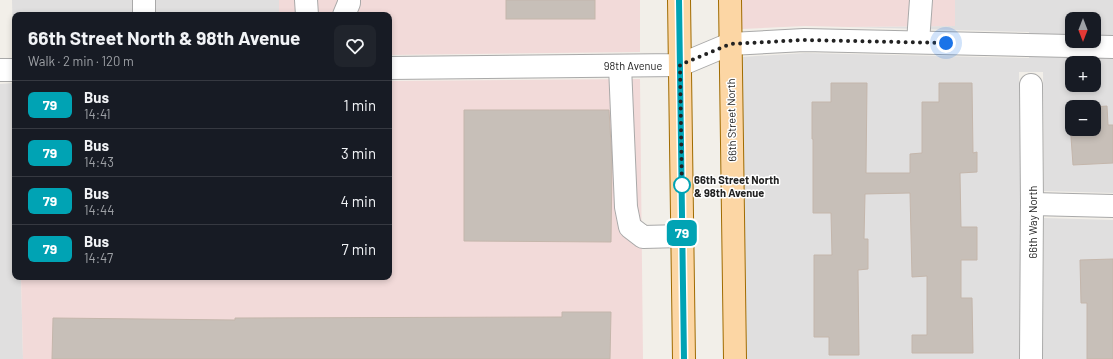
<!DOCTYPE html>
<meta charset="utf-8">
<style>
body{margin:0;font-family:Barlow,sans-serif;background:#20242c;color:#f1f3f6;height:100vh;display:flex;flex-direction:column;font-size:15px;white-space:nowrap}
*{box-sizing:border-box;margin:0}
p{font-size:13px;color:#9ea1a6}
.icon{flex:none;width:22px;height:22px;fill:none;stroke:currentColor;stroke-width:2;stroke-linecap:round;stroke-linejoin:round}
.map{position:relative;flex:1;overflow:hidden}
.panel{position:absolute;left:12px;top:12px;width:380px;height:268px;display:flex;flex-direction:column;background:#171b24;border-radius:8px;box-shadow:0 2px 6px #0003}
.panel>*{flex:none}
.badge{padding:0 8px;border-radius:6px;font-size:14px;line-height:26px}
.needle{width:26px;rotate:180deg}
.buttons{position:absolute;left:1065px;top:12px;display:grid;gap:8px}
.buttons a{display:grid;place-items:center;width:36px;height:36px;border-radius:8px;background:#171b24;box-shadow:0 2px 6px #0003;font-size:20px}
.you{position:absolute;width:20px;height:20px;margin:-10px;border:3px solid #fff;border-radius:50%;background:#1a73e8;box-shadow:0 0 0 6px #1a73e833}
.map>.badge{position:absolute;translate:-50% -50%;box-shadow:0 0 0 2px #fff}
.round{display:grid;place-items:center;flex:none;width:42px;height:42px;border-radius:8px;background:#20242c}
.headline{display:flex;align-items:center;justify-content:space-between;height:68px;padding:0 16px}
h1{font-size:19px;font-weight:700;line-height:30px}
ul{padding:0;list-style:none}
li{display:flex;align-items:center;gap:12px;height:48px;padding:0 16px;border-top:1px solid #363941}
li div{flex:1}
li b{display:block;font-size:15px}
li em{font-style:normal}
li .badge{min-width:44px;font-weight:700;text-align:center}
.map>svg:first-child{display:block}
.residential{fill:#e0dfdf;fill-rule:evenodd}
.commercial{fill:#f2dad9}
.building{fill:#c7bfb8;stroke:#c4b6ab}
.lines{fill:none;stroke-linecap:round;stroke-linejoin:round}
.minor-casing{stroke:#a9a9a9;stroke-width:24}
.major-casing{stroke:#a06b00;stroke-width:24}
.minor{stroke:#fff;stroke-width:22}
.major{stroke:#fcd6a4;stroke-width:22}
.line-casing{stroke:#fff;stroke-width:9}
.line{stroke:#00a3b4;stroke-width:6}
.walk{stroke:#222;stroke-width:4;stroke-dasharray:0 7.2}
.stop-dot{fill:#fff;stroke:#00a3b4;stroke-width:2}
.labels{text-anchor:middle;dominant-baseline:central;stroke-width:3;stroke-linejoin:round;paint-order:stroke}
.street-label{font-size:11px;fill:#222;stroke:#fff}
.stop-label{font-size:11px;font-weight:bold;fill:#222;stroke:#fff;text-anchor:start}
</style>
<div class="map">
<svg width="1113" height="359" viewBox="0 0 1113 359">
<rect width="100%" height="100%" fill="#f2efe9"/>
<g class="residential">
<path d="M 12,0 L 132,0 L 133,15 L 15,15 L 15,42 L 13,42 Z"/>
<rect x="156" y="0" width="123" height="15"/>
<path d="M 955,0 L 1113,0 L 1113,193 L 1044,191 L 1043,72 L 1019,72 L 1021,204 L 1019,359 L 747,359 L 742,57 L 805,53 L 1029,58 L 1029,32 L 848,27 L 955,26 ZM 1072,19 L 1094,19 L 1094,41 L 1072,41 ZM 1072,63 L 1094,63 L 1094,85 L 1072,85 ZM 1072,107 L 1094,107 L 1094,129 L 1072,129 Z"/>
<path d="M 14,83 L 15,112 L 15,277 L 21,277 L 23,359 L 0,359 L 0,84 Z"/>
<path d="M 1044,218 L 1113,220 L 1113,359 L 1043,359 Z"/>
</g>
<g class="commercial">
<path d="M 279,0 L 640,0 L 640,52 L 389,55 L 389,15 L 279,15 Z"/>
<path d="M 742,0 L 955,0 L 955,26 L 848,27 L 805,26 L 742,29 Z"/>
<path d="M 640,79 L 643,359 L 23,359 L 21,277 L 389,277 L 389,81 Z"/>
</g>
<g class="building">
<rect x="506" y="0" width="89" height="19"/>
<path d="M 831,83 L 867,83 L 866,173 L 910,173 L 910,154 L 922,153 L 922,102 L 939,102 L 939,83 L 972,83 L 973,153 L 977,152 L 977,172 L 960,173 L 961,227 L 977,227 L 977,260 L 961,260 L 961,298 L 972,298 L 973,353 L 912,353 L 912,335 L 927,335 L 927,276 L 912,277 L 910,193 L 865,194 L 864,239 L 868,239 L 868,269 L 858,270 L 859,355 L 829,355 L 829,337 L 814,337 L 814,255 L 832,255 L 831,213 L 813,213 L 813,139 L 812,139 L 812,102 L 831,102 Z"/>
<path d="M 1107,106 L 1108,125 L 1113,125 L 1113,163 L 1073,165 L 1069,109 L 1072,108 L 1072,129 L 1094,129 L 1094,107 Z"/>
<path d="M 464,110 L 609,110 L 612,161 L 611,242 L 464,241 Z"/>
<path d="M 1113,259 L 1113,359 L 1087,359 L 1087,303 L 1081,303 L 1080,260 Z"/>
<path d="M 562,312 L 611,312 L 610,359 L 52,359 L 53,318 L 235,320 L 235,318 L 562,317 Z"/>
</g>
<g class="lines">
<g class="minor-casing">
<g id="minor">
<path d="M 144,0 L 144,15"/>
<path d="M 306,0 L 307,15"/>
<path d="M 344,15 L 349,3 L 349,0"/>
<path d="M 918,42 L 921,0"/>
<path d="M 620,66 L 626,207 L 630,227 L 643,237 L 682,236"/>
<path d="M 389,68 L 680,65 L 730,44 L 804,40 L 1113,47"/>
<path d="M 0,70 L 15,70"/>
<path d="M 1031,85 L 1032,204 L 1031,359"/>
<path d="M 1032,204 L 1113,206"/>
</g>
</g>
<g class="major-casing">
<g id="major">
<path d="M 679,0 L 684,359"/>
<path d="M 730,0 L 735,359"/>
</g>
</g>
<use href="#minor" class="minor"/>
<use href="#major" class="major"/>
</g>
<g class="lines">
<g class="line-casing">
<path id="line" d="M 679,0 L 684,359"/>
</g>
<use href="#line" class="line"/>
<path class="walk" d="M 682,185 L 682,190 L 680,65 L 730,44 L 804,40 L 946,43"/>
</g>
<circle class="stop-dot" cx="682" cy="185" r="8"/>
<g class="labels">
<g class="street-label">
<text x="633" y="65">98th Avenue</text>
<text transform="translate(731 120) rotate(-91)">66th Street North</text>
<text transform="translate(1032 222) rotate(-90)">66th Way North</text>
</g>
<g class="stop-label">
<text x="694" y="179">66th Street North<tspan x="694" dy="13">&amp; 98th Avenue</tspan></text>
</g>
</g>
</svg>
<div class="buttons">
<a><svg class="needle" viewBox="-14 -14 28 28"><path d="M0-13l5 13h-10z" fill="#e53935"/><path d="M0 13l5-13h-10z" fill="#9ea1a6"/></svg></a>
<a>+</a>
<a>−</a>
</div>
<div class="you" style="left:946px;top:43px"></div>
<b class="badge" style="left:682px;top:233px;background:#00a3b4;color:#fff">79</b>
<section class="panel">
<div class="headline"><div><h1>66th Street North &amp; 98th Avenue</h1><p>Walk · 2 min · 120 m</p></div><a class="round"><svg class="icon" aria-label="heart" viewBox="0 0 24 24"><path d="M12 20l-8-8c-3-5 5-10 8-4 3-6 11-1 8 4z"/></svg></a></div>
<ul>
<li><span class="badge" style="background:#00a3b4;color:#fff">79</span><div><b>Bus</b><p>14:41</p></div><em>1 min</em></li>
<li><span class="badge" style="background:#00a3b4;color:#fff">79</span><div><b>Bus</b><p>14:43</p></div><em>3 min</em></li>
<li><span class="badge" style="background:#00a3b4;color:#fff">79</span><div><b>Bus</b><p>14:44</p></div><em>4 min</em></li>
<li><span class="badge" style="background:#00a3b4;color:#fff">79</span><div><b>Bus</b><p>14:47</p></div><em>7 min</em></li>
</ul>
</section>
</div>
